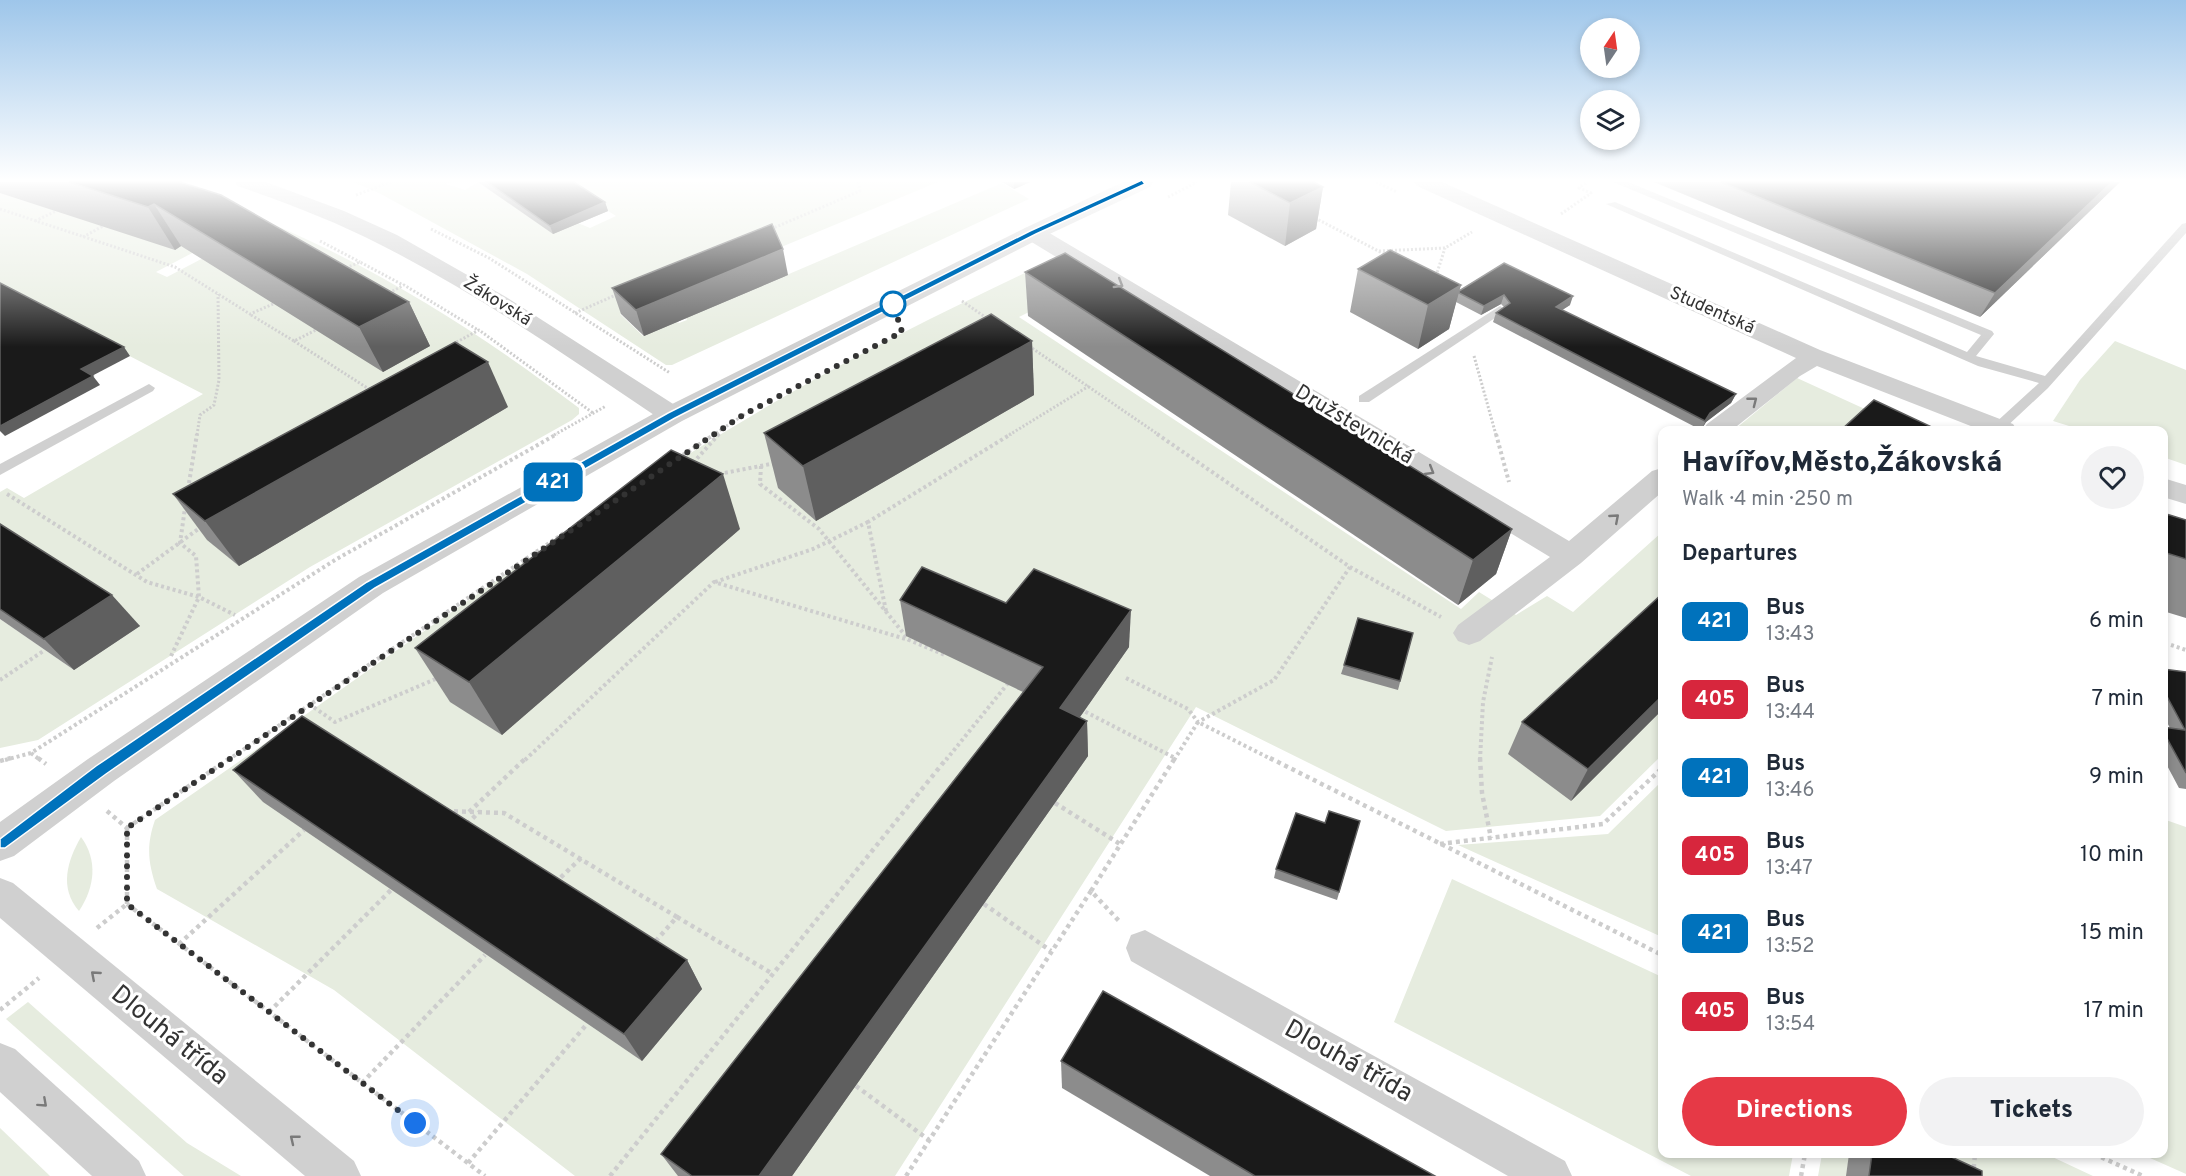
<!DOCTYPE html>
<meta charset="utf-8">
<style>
body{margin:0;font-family:Overpass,sans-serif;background:#f2f2f3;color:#1f2937;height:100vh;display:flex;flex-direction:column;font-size:22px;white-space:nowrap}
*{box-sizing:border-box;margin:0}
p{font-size:20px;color:#747a83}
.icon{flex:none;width:33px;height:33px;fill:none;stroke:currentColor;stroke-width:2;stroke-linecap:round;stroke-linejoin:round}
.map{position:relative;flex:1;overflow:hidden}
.sheet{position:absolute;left:1658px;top:426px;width:510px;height:732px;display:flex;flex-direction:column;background:#fff;border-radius:12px;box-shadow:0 3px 9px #0003}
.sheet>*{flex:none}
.badge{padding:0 12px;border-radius:9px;font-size:21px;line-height:39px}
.needle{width:39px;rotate:13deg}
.fabs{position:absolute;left:1580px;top:18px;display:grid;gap:12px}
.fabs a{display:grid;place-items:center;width:60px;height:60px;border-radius:50%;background:#fff;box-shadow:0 3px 9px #0003;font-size:30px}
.you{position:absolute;width:30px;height:30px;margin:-15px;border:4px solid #fff;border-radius:50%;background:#1a73e8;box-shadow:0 0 0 9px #1a73e833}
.map>.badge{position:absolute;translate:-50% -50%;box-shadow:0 0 0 3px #fff}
h2{padding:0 24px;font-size:22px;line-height:54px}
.round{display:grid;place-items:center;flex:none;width:63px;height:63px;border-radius:32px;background:#f2f2f3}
.head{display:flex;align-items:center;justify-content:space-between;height:102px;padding:0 24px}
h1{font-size:28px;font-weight:800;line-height:45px}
.primary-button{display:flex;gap:12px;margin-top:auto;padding:12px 24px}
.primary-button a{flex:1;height:69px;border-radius:36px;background:#e63946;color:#fff;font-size:24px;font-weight:800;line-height:69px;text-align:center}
.primary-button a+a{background:#f2f2f3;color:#1f2937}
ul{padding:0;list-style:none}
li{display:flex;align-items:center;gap:18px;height:78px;padding:0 24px}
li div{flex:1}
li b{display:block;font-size:22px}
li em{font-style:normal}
li .badge{min-width:66px;font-weight:700;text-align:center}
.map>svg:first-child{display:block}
.green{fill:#e6ecdf}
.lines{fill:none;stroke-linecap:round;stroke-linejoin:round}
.path-far2{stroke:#cdcdcd;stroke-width:3;stroke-dasharray:2 2;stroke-linecap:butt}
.path-far1{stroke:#cdcdcd;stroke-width:4;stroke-dasharray:3 3;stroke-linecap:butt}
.path{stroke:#cdcdcd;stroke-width:4.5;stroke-dasharray:4 4;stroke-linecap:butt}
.service{fill:#d0d0d0;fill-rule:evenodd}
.minor{fill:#d0d0d0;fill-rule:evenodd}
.tertiary{fill:#d0d0d0;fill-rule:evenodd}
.wall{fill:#8c8c8c}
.shaded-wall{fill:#5f5f5f}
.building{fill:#1a1a1a;stroke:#5f5f5f;stroke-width:1.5}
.oneway{stroke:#7a7a7a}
.line{fill:#0072bc;stroke:#fff;stroke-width:1.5}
.walk{stroke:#333;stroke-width:6;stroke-dasharray:0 10.8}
.stop-dot{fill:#fff;stroke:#0072bc;stroke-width:3}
.labels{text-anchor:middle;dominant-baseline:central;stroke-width:6;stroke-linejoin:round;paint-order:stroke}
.far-street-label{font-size:18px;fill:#333;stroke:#fff}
.street-label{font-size:21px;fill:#333;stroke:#fff}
.near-street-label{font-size:26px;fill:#333;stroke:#fff}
</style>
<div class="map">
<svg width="2186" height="1176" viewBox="0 0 2186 1176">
<rect width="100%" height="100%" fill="#fff"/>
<g class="green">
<path d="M 0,182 L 259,218 L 156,272 L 167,277 L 270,223 C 381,270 483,335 579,408 L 579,414 L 572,420 L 310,567 L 38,740 L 0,748 L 0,619 L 74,670 L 0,537 L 0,492 L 7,488 L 24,498 L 203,394 L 0,289 Z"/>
<path d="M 353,182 L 452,182 L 446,184 L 465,190 L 478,182 L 590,228 L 616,216 L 563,182 L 938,182 L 620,314 L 643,336 L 677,322 L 679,323 L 687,320 L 686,318 L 1002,183 L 1029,199 L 672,365 L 666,365 L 527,274 L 379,193 Z"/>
<path d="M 1046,263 L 1077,288 L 1019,317 L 1461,609 L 1479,592 L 1516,615 L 1547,596 L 1573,612 L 1662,532 L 1662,755 L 1600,816 L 1446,831 L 1196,707 L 895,1176 L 575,1176 L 334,990 L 157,889 C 148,863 146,846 155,820 C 364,676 567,522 787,395 C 871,347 959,304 1046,263 Z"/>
<path d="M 2115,341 L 2186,370 L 2186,465 L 2163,457 L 2163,430 L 2082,430 L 2053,421 L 2080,380 Z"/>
<path d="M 1797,378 L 1902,426 L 1913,430 L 1734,430 Z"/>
<path d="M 1662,781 L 1662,937 L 1458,845 L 1608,834 Z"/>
<path d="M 2163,819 L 2186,827 L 2186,1174 L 2141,1154 L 2163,1154 Z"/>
<path d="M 81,837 C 98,860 95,887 79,911 C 59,888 67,861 81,837 Z"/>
<path d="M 1452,879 L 1662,977 L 1662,1154 L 1793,1154 L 1789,1176 L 1691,1176 L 1394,1022 Z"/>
<path d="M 28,1002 L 187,1143 L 241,1176 L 184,1176 L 6,1019 Z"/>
<path d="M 0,1128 L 50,1176 L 0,1176 Z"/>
<path d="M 1822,1154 L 2046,1154 L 2093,1176 L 1818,1176 Z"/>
</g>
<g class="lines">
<g class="path-far2">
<path d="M 1376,182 L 1397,192"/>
<path d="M 356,195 L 391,182"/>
<path d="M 1168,197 L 1197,182"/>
<path d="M 0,209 L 175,267 L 250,314 L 273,304"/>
<path d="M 1561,214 L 1591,193 L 1579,188 L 1587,182"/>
<path d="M 1315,218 L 1388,256"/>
<path d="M 35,221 L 56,211"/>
<path d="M 431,229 L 489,258 L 670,373"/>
<path d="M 771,229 L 860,191 L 858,182"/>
<path d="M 83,237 L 103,226"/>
<path d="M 320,241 L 360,262"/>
<path d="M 1379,251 L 1445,248 L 1472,232"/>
<path d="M 346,268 L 360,262 L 403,285"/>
<path d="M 1436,276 L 1445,248"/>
<path d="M 389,293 L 404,285 L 478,330"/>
<path d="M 962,301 L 988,319"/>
<path d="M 575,313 L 618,294"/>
<path d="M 251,315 L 294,341 L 316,330"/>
<path d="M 294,341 L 372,391"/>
<path d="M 453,344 L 479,330 L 593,413"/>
<path d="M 1029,346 L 1159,435"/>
<path d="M 1474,356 L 1496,435"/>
<path d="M 197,435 L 200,415 L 214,405 L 219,380 L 218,294"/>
<path d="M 554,435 L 606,406"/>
<path d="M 713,435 L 745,414"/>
<path d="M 718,435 L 720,433"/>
<path d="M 1009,435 L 1089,386"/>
</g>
<g class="path-far1">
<path d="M 1157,434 L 1350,567 L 1441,617"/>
<path d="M 1496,434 L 1509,482"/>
<path d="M 678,458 L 715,434"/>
<path d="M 693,463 L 719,434"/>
<path d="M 761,466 L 760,484 L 819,529 L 909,640 L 945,655"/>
<path d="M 719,474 L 776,463"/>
<path d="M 188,489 L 197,434"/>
<path d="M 7,494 L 147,582 L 199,597 L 235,615"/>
<path d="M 137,574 L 201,527"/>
<path d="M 715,582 L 813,549 L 868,522"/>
<path d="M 886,611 L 868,522 L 1011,434"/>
<path d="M 2171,645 L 2186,650"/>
<path d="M 171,656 L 199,597 L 196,556 L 180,543 L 185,508"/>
<path d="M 1126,678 L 1188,709 L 1198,722 L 1274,680 L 1350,567"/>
<path d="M 0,680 L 45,650"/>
<path d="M 309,704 L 335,722 L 438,678"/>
<path d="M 1080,709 L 1175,758"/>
<path d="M 31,753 L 40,760"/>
<path d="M 5,760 L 31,753 L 335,560 L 557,434"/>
<path d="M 228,760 L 564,533"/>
<path d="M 525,760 L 714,582 L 909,640"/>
<path d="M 946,760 L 1009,682"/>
<path d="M 1174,760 L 1198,722 L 1273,760"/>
<path d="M 1480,760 L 1483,702 L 1492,657"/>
</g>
<g class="path">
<path d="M 38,758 L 46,764"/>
<path d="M 1270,758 L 1662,955"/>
<path d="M 1480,758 L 1482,793 L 1491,838"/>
<path d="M 0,761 L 11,758"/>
<path d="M 1055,803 L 1120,844"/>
<path d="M 107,811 L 127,828"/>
<path d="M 446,811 L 504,813 L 677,917 L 654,943"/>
<path d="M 469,812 L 526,758"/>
<path d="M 467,824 L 479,812"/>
<path d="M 127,828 L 230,758"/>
<path d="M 127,828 L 127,904"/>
<path d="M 1440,844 L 1603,824 L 1662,768"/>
<path d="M 555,883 L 581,858"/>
<path d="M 1091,891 L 1175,758"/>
<path d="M 127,904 L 485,1176"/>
<path d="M 984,904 L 1051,951"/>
<path d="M 677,917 L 773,974"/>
<path d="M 97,928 L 127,904"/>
<path d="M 179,944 L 304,830"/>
<path d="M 0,1010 L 39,978"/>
<path d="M 269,1012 L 391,890"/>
<path d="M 362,1083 L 485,955"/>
<path d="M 856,1086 L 929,1140"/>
<path d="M 2094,1154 L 2143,1176"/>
<path d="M 468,1163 L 587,1024"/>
<path d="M 610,1176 L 947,758"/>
<path d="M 906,1176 L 1091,891 L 1120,922"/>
<path d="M 1801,1176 L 1805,1154"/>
<path d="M 1973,1176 L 1975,1154"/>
</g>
<g class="service">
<path d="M 1613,182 L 1628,182 L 1992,331 L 1994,334 L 1976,356 L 2045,376 L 2182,224 L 2186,223 L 2186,233 L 2048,388 L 2003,430 L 1993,430 L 1993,425 L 2039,383 L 1978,366 L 1606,204 L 1615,202 L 1967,352 L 1981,335 Z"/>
<path d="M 1500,306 L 1506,310 L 1504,312 L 1369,402 L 1359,402 L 1359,396 Z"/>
<path d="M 149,384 L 155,388 L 153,391 L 0,475 L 0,464 Z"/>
</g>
<g class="minor">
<path d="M 235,182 L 266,182 L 344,211 L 397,235 L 506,297 L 681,409 L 685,415 L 681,421 L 672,423 L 663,421 C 571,359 480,295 381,245 C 335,221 286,203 238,186 Z"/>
<path d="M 1414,182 L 1442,182 L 1820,350 L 2013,424 L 2017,430 L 1981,430 L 1817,366 L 1800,376 L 1732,430 L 1703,430 L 1707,424 L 1796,358 L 1417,186 Z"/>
<path d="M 1033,226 L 1041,228 L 1569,541 L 1652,471 L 1662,468 L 1662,492 L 1581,563 L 1480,641 L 1469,645 L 1458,641 L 1453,633 L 1458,625 L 1550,557 L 1025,238 L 1022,233 L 1025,228 Z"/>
<path d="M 2163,478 L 2186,485 L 2186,504 L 2163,497 Z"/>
<path d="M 0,878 L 13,883 L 354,1161 L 361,1176 L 305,1176 L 0,918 Z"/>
<path d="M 1145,930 L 1565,1161 L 1572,1176 L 1508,1176 L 1131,961 L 1126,948 L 1131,935 Z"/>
<path d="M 0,1043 L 15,1049 L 139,1161 L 146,1176 L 92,1176 L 0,1092 Z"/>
</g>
<path class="tertiary" d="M 1123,182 L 1153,182 L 1150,187 L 1041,238 L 682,421 L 383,593 L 114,781 L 14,856 L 0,861 L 0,822 L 88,759 L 359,577 L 662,409 L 1025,228 Z"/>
</g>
<g class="wall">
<path d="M 0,182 L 180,182 L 409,302 L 430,346 L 383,372 L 181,246 L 175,250 L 0,193 Z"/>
<path d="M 478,182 L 574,182 L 605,202 L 608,211 L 553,234 Z"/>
<path d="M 1002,182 L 1030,182 L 1014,189 Z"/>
<path d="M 1231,182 L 1314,182 L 1323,187 L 1316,229 L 1285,246 L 1228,215 Z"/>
<path d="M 1654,182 L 2120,182 L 1980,317 Z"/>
<path d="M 1504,263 L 1570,305 L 1562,310 L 1736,394 L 1731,403 L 1706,422 L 1701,430 L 1493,322 L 1496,313 L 1504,307 L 1501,304 L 1481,315 L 1456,302 L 1449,329 L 1418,349 L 1350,312 L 1358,269 L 1461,285 L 1459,291 Z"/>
<path d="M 1025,272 L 1512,529 L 1496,574 L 1458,605 L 1028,316 Z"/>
<path d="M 788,275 L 644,336 L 621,314 L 612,288 Z"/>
<path d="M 1032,341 L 1034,395 L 816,521 L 778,488 L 764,433 Z"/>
<path d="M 508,407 L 239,566 L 207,540 L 173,494 Z"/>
<path d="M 2163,513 L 2186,520 L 2186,618 L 2163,611 Z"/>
<path d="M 0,524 L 140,626 L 74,670 L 0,619 Z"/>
<path d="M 740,529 L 502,735 L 450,702 L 415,648 Z"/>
<path d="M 1662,594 L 1662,710 L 1571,801 L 1508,754 L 1522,722 Z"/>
<path d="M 900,600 L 1006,603 L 1129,647 L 1080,717 L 1087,721 L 1088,756 L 792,1176 L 678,1176 L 661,1154 L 1023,692 L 906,636 Z"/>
<path d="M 1413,633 L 1398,690 L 1341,674 L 1344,665 Z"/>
<path d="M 2163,669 L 2186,672 L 2186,789 L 2179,788 L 2163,758 L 2163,727 L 2170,728 L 2163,715 Z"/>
<path d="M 233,770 L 687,960 L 702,989 L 642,1061 L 263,802 Z"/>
<path d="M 1360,821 L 1337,900 L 1274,878 L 1276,869 Z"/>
<path d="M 1061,1061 L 1435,1176 L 1210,1176 L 1062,1088 Z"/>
<path d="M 1849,1154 L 1945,1154 L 1982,1176 L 1846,1176 Z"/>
</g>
<g class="shaded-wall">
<path d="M 1014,182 L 1030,182 L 1014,189 Z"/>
<path d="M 2112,182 L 2120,182 L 1980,317 L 1995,293 Z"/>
<path d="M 1323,187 L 1316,229 L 1285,246 L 1290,203 Z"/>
<path d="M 605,202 L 608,211 L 553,234 L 550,226 Z"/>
<path d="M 154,204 L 181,246 L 175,250 L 148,207 Z"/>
<path d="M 783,249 L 788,275 L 644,336 L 636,310 Z"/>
<path d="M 1461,285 L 1449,329 L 1418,349 L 1428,305 Z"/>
<path d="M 1504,295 L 1501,304 L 1481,315 L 1484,306 Z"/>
<path d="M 1573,296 L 1570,305 L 1553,316 L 1556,307 Z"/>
<path d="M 409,302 L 430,346 L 383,372 L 359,327 Z"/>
<path d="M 1032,341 L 1034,395 L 816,521 L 803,466 Z"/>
<path d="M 124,347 L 130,356 L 88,378 L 81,369 Z"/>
<path d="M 488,362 L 508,407 L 239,566 L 205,521 Z"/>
<path d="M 93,376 L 100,385 L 5,436 L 0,431 L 0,426 Z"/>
<path d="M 1736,394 L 1731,403 L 1706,422 L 1701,430 L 1710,413 Z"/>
<path d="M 723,474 L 740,529 L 502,735 L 469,682 Z"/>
<path d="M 1512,529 L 1496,574 L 1458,605 L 1473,560 Z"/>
<path d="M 112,595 L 140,626 L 74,670 L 44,639 Z"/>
<path d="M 1131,610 L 1129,647 L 1061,744 L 1060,708 Z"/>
<path d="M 1662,696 L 1662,710 L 1571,801 L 1588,769 Z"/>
<path d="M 1087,721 L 1088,756 L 792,1176 L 759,1176 Z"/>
<path d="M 687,960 L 702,989 L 642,1061 L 624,1034 Z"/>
</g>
<g class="building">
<path d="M 69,182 L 180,182 L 221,195 L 409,302 L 359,327 L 154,204 L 148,207 Z"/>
<path d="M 487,182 L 574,182 L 605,202 L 550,226 Z"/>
<path d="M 1250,182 L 1314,182 L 1323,187 L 1290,203 Z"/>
<path d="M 1721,182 L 2112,182 L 1995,293 Z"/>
<path d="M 772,224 L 783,249 L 636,310 L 612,288 Z"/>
<path d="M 1390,250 L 1461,285 L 1428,305 L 1358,269 Z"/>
<path d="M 1065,253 L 1512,529 L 1473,560 L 1025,272 Z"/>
<path d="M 1504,263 L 1573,296 L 1556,307 L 1736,394 L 1710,413 L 1705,421 L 1496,313 L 1510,303 L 1504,295 L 1484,306 L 1459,293 L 1459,291 Z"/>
<path d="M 0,283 L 124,347 L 81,369 L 93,376 L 0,426 Z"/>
<path d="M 991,314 L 1032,341 L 803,466 L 764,433 Z"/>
<path d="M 455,342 L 488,362 L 205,521 L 173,494 Z"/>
<path d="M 1874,400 L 1934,428 L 1931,430 L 1841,430 Z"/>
<path d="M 671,450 L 723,474 L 469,682 L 415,648 Z"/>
<path d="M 2163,513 L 2186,520 L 2186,559 L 2163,552 Z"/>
<path d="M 0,524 L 112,595 L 44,639 L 0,609 Z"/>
<path d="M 922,567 L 1006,603 L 1034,569 L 1131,610 L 1060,708 L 1087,721 L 759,1176 L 692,1176 L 661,1154 L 1043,667 L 900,600 Z"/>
<path d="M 1662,594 L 1662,696 L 1588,769 L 1522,722 Z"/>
<path d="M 1358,618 L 1413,633 L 1400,681 L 1344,665 Z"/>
<path d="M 2163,669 L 2186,672 L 2186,773 L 2163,731 L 2163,727 L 2185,730 L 2163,689 Z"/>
<path d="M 302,716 L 687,960 L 624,1034 L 233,770 Z"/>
<path d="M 1329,811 L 1360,821 L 1339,892 L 1276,869 L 1296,813 L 1325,823 Z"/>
<path d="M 1103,991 L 1435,1176 L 1255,1176 L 1061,1061 Z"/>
<path d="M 1872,1154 L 1945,1154 L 1982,1171 L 1982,1176 L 1869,1176 Z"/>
</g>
<defs><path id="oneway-chevron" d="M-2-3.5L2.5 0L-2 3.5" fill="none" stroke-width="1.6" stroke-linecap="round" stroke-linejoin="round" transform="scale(1.5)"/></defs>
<g class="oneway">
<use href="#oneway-chevron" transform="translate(1119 284) rotate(31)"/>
<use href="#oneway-chevron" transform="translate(1753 401) rotate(-38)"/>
<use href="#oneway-chevron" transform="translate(1430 471) rotate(31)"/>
<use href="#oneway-chevron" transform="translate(1615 518) rotate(-41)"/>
<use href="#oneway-chevron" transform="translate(95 975) rotate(-139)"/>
<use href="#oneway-chevron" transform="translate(43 1103) rotate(42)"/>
<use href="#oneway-chevron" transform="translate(294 1139) rotate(-141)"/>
</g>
<linearGradient id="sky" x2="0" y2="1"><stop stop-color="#9ec6ea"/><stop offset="0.52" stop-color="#fff"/><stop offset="1" stop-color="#fff" stop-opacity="0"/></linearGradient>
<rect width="2186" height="347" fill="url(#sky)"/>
<path class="line" d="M 1142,180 L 1145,184 L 1036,234 L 675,418 L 375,588 L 106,774 L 5,848 L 0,848 L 0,839 L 96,766 L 367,582 L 668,413 L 1030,231 Z"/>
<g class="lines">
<path class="walk" d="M 415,1123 L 127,904 L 127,828 L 743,415 L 902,332 L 893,304"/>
</g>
<circle class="stop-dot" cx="893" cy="304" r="12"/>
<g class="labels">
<g class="far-street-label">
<text transform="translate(497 302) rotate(32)">Žákovská</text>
<text transform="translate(1712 311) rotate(24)">Studentská</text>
</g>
<g class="street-label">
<text transform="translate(1354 425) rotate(31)">Družstevnická</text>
</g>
<g class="near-street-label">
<text transform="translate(169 1036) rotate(39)">Dlouhá třída</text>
<text transform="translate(1348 1062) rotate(29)">Dlouhá třída</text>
</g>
</g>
</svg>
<div class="fabs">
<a><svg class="needle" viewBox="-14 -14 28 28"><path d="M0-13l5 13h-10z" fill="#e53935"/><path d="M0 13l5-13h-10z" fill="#747a83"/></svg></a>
<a><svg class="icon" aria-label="layers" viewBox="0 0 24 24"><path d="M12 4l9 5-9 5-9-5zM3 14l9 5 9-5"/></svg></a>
</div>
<div class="you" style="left:415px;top:1123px"></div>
<b class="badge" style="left:553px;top:482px;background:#0072bc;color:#fff">421</b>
<section class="sheet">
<div class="head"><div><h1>Havířov,Město,Žákovská</h1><p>Walk · 4 min · 250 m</p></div><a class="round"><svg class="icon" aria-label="heart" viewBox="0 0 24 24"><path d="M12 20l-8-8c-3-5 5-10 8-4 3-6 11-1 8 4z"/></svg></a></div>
<h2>Departures</h2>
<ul>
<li><span class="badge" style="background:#0072bc;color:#fff">421</span><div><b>Bus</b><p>13:43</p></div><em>6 min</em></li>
<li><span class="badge" style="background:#d7263d;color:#fff">405</span><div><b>Bus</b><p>13:44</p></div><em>7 min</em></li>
<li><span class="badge" style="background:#0072bc;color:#fff">421</span><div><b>Bus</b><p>13:46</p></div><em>9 min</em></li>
<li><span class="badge" style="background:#d7263d;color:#fff">405</span><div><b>Bus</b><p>13:47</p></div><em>10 min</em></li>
<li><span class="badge" style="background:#0072bc;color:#fff">421</span><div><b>Bus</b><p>13:52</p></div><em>15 min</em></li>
<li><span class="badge" style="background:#d7263d;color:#fff">405</span><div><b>Bus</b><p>13:54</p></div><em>17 min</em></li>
</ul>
<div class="primary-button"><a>Directions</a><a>Tickets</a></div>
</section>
</div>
